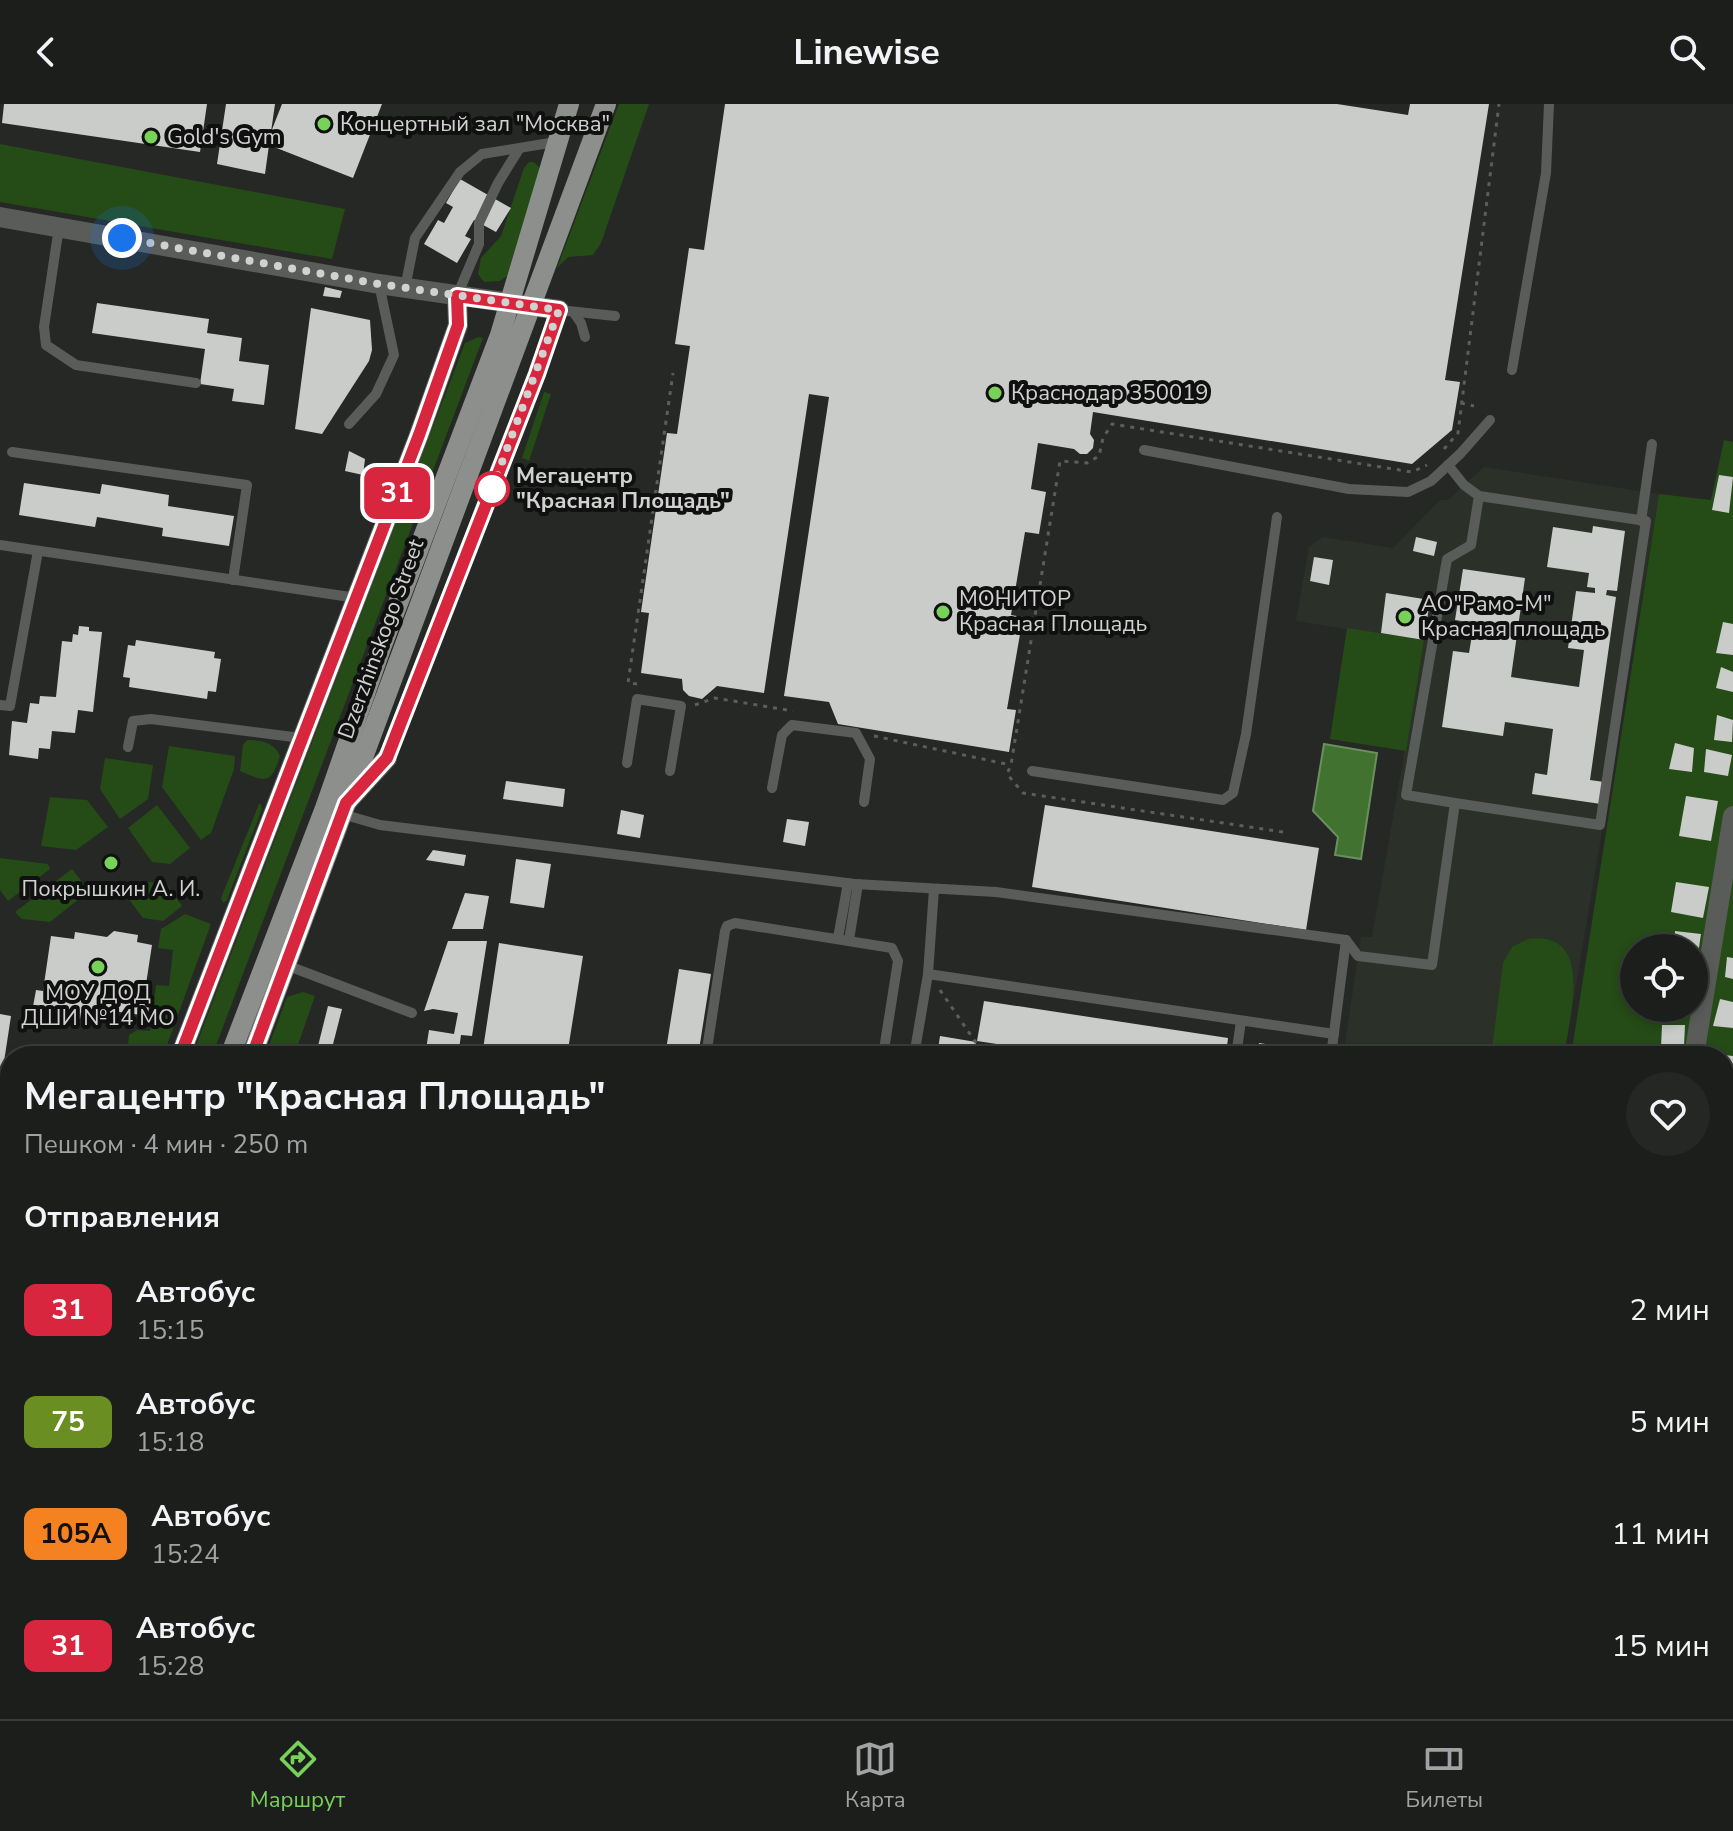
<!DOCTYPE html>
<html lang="ru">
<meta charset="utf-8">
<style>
body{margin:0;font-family:"Nunito Sans",sans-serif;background:#252725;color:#f1f3f6;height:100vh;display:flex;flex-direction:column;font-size:30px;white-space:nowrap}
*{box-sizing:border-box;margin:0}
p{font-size:26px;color:#a0a2a3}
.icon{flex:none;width:44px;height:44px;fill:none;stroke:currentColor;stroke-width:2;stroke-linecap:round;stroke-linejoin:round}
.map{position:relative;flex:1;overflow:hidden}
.sheet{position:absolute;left:0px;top:942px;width:1734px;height:674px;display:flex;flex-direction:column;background:#1c1e1c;border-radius:32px 32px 0 0;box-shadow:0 4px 12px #0003,0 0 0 2px #3a3c3b}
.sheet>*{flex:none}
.badge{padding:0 16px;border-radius:12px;font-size:28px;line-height:52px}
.fabs{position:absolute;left:1620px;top:830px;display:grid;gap:16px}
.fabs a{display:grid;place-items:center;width:88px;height:88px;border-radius:50%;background:#1c1e1c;box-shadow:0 4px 12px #0003,0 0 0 2px #3a3c3b;font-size:40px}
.you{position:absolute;width:40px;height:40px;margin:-20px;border:6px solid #fff;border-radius:50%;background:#1a73e8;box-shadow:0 0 0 12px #1a73e833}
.map>.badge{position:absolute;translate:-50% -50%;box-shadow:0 0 0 4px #fff}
h2{padding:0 24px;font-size:30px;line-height:72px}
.round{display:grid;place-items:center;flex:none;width:84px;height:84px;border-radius:42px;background:#252725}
.headline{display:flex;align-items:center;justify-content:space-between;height:136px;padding:0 24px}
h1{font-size:38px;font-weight:700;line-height:60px}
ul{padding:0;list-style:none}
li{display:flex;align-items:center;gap:24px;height:112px;padding:0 24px}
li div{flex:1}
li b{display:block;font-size:30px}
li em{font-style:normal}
li .badge{min-width:88px;font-weight:700;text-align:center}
header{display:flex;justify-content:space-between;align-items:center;height:104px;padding:0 24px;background:#1c1e1c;font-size:36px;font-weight:700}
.dock{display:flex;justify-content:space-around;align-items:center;height:112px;border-top:2px solid #3a3c3b;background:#1c1e1c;font-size:22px;color:#a0a2a3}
.dock a{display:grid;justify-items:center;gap:4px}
.dock .on{color:#78d158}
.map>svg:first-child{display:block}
.built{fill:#2b3129}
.green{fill:#254b17;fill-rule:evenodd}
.water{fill:#417230;stroke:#6c8f60;stroke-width:2}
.building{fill:#c9ccc8}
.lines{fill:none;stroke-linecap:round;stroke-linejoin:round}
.path{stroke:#5c5e5b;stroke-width:3;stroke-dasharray:4 6;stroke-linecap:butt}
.service{stroke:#5a5c5a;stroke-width:10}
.minor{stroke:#5a5c5a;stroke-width:20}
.tertiary{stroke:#5a5c5a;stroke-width:20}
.primary{stroke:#8d8f8c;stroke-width:20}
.line-casing{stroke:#fff;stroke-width:18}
.line{stroke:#d7263d;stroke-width:12}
.walk{stroke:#d0d2d0;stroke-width:8;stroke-dasharray:0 14.4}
.poi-dot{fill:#78d158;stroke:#0f100f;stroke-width:3}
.stop-dot{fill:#fff;stroke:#d7263d;stroke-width:4}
.labels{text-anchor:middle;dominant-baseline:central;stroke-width:8;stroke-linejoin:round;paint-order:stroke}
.poi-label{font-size:22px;fill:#d0d2d0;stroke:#0f100f;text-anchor:start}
.stop-label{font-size:22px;font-weight:bold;fill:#d0d2d0;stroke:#0f100f;text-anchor:start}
.street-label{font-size:22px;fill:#d0d2d0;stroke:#0f100f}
</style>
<header><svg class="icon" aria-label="back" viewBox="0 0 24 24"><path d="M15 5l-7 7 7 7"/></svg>Linewise<svg class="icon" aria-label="search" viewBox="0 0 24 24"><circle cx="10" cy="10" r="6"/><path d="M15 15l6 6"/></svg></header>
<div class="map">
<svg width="1733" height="1615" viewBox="0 0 1733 1615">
<rect width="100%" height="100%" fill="#262825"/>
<path class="built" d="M 1484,363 L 1659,390 L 1564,952 L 1343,952 L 1361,833 L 1372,833 L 1424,537 L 1296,517 L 1309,443 L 1323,433 L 1393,444 L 1440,396 L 1448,396 Z"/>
<g class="green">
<path d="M 619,0 L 649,0 L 601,139 L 593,151 L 568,153 L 557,164 Z"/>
<path d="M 0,40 L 345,105 L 332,155 L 0,98 Z"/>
<path d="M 529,58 L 534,58 L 541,65 L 507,172 L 500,177 L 484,178 L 478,170 L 481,154 L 501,132 L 524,64 Z"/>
<path d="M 478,233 L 483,234 L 212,952 L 192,952 L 465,239 Z"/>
<path d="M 544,288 L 551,290 L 529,357 L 522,354 Z"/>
<path d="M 1724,336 L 1733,338 L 1733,1615 L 1482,1615 L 1483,1606 L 1724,1606 L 1724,952 L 1571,952 L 1659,390 L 1711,396 ZM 1634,844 L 1694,844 L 1694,904 L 1634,904 Z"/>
<path d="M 1347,524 L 1424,536 L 1406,647 L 1330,635 Z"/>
<path d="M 247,636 C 261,636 274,638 280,652 C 271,681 266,678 240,667 L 243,641 Z"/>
<path d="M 169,642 L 235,652 L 234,665 L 211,729 L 201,736 L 162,683 Z"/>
<path d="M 105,654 L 153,661 L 148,695 L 120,715 L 100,685 Z"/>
<path d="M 50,693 L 87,696 L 108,723 L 76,746 L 41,742 Z"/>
<path d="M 259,700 L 261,700 L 262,705 L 227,796 L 223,799 L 221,794 Z"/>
<path d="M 157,701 L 190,744 L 170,760 L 152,758 L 128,724 Z"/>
<path d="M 0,754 L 48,760 L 50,765 L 8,797 L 0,786 Z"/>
<path d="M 72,765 L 89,787 L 50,818 L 22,815 L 15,808 Z"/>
<path d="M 148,778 L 167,780 L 182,802 L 163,817 L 143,814 L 128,794 Z"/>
<path d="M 185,810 L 211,820 L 163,952 L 127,952 L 129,931 L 137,926 L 150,927 L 156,881 L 169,882 L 173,846 L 158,844 L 161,825 Z"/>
<path d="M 1528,835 C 1596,826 1569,914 1564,952 L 1491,952 L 1503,859 L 1512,843 Z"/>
<path d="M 303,888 L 315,892 L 294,952 L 265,952 L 287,893 Z"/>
<path d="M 0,1235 L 10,1236 L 10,1316 L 0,1335 Z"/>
<path d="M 10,1406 L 10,1494 L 1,1517 L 0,1411 Z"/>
</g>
<path class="water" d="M 1324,640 L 1377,649 L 1361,755 L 1335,751 L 1338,733 L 1313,707 Z"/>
<g class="building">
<path d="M 4,0 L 207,0 L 200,48 L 2,19 Z"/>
<path d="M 226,0 L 275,0 L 271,28 L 282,0 L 382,0 L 353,74 L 269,41 L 265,70 L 217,60 Z"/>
<path d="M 725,0 L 1337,0 L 1408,11 L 1410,0 L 1489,0 L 1445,276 L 1460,278 L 1452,326 L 1412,360 L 1093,308 L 1090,330 L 1094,336 L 1093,344 L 1087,350 L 1080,350 L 1074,345 L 1038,339 L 1031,385 L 1046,388 L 1039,430 L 1025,428 L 1011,511 L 1023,513 L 1007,605 L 1016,606 L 1009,648 L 838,620 L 829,598 L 784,592 L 829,293 L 809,290 L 764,589 L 717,582 L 702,595 L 689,592 L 683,586 L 682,575 L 641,569 L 649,509 L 641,508 L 667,329 L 677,330 L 690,242 L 675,240 L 689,144 L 704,146 Z"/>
<path d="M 460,75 L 511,104 L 496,128 L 474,116 L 465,132 L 471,135 L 457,159 L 424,140 L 438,116 L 444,119 L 453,103 L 446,99 Z"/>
<path d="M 325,183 L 342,187 L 340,194 L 323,192 Z"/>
<path d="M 97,199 L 209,215 L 207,229 L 242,234 L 239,257 L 269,261 L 264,301 L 232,297 L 234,285 L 200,280 L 205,245 L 92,229 Z"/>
<path d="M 311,204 L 370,216 L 372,246 L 369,257 L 322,330 L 295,325 Z"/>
<path d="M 349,347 L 365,355 L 363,371 L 345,367 Z"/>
<path d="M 1719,371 L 1733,373 L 1729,409 L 1712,406 Z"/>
<path d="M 24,379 L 100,390 L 102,380 L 169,391 L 168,402 L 234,412 L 229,442 L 162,432 L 163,424 L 97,413 L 95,423 L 19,411 Z"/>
<path d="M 1593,422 L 1625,427 L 1617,487 L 1607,486 L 1606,491 L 1616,493 L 1590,676 L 1604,678 L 1601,700 L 1532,690 L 1535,669 L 1547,671 L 1553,625 L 1505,618 L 1503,632 L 1442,623 L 1453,547 L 1469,549 L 1474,519 L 1455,516 L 1463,465 L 1525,474 L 1511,573 L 1579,583 L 1584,546 L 1568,544 L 1576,487 L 1595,489 L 1595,484 L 1587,483 L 1589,469 L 1547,463 L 1553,423 L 1592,429 Z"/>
<path d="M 1416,433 L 1437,438 L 1434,452 L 1413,447 Z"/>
<path d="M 1314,453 L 1333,456 L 1329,481 L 1310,477 Z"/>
<path d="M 1386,489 L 1430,496 L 1424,536 L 1381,529 Z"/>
<path d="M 1723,518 L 1733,520 L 1733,551 L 1716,549 Z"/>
<path d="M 79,522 L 89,523 L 89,527 L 102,528 L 93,608 L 78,606 L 75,629 L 52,627 L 50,645 L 39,644 L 38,655 L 9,651 L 12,617 L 27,619 L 30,599 L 39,600 L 40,592 L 56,593 L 62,537 L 72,538 L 73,530 L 78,531 Z"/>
<path d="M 136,536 L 215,548 L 214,554 L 221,555 L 216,588 L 208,587 L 207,595 L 129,583 L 130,574 L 123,573 L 128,541 L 135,542 Z"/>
<path d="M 1721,563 L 1733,568 L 1733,588 L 1716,584 Z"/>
<path d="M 1717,611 L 1733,616 L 1732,638 L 1714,636 Z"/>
<path d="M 1675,639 L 1694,644 L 1692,668 L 1669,665 Z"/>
<path d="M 1706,645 L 1732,651 L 1728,672 L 1704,668 Z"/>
<path d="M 506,677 L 565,685 L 563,703 L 503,695 Z"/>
<path d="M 1686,692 L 1718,697 L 1711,737 L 1679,732 Z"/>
<path d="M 1045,701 L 1319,744 L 1306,826 L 1032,783 Z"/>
<path d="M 621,706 L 644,711 L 640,734 L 617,730 Z"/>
<path d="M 787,715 L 809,718 L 805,742 L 783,738 Z"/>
<path d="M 433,746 L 466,751 L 464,762 L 426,756 Z"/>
<path d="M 516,755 L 551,760 L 544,804 L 510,799 Z"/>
<path d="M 1676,778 L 1709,783 L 1703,814 L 1671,808 Z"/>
<path d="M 465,789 L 489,792 L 483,825 L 452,825 Z"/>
<path d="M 114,827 L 138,831 L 137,838 L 152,841 L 143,900 L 149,901 L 148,912 L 98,905 L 97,911 L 81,908 L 80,915 L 32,908 L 36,886 L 43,887 L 51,832 L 74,835 L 75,828 L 107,833 Z"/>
<path d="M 1675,827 L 1701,830 L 1698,850 L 1694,850 L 1694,844 L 1674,844 Z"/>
<path d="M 448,837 L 487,837 L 472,932 L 461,931 L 458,952 L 425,952 L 429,926 L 454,930 L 458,909 L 433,905 L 424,907 Z"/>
<path d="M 499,839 L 583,852 L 567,952 L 482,952 Z"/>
<path d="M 1727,853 L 1733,854 L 1733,875 L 1725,873 Z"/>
<path d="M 679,865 L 711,870 L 698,952 L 665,952 Z"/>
<path d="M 1720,895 L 1733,898 L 1733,924 L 1713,922 Z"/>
<path d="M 984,897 L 1228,934 L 1226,952 L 1075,952 L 977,937 Z"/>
<path d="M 328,902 L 342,905 L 330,952 L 324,952 L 316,950 Z"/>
<path d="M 0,910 L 11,912 L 2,971 L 0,971 Z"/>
<path d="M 1662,921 L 1685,921 L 1684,942 L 1661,943 Z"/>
<path d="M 940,932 L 976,938 L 974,952 L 937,952 Z"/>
<path d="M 1259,939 L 1302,946 L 1301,952 L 1257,952 Z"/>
<path d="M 1724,951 L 1733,952 L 1733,971 L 1724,971 Z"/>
<path d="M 1724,1048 L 1730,1049 L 1729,1073 L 1724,1072 Z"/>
<path d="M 1724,1103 L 1733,1104 L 1733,1129 L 1724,1128 Z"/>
<path d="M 1731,1321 L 1733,1321 L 1733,1353 L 1727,1352 Z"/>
<path d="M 1724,1524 L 1733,1526 L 1733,1553 L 1724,1551 Z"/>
<path d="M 1728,1565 L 1733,1566 L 1733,1587 L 1725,1586 Z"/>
<path d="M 105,1606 L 121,1607 L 119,1615 L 103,1615 Z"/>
<path d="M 387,1606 L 469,1606 L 538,1613 L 538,1615 L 386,1615 Z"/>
<path d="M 1276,1606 L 1400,1606 L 1399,1615 L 1307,1615 L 1275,1610 Z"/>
<path d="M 1559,1606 L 1578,1606 L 1577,1615 L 1557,1615 Z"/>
</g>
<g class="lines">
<g class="path">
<path d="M 1461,299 L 1474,302"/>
<path d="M 1444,345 L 1458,329 L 1499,0"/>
<path d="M 637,580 L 628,579 L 673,269"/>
<path d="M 695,601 L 715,594 L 793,607"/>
<path d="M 874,632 L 1011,661"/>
<path d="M 1283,728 L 1023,689 L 1007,670 L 1011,661 L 1060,357 L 1087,359 L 1099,352 L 1103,334 L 1112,320 L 1412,368 L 1427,361"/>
<path d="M 940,886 L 985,952"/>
<path d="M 1414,1606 L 1419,1615"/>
</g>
<g class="service">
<path d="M 59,123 L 44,223 L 46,241 L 76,261 L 196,279"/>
<path d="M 405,184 L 415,134 L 460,68 L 482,50 L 556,38"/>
<path d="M 457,192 L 479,140 L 479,119 L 498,79 L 519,45"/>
<path d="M 574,209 L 581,219 L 585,233"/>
<path d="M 1512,266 L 1546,69 L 1549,0"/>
<path d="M 349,320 L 376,290 L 394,251 L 379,180"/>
<path d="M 1144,346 L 1349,385 L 1408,388 L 1431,377 L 1461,349 L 1490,316"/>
<path d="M 12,348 L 247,381 L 233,476"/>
<path d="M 1641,417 L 1652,340"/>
<path d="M 0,441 L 357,494"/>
<path d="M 0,601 L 10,602 L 38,447"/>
<path d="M 128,643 L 133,617 L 151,615 L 301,634"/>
<path d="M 387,654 L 537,270 L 559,206 L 615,212"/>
<path d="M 627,659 L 637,595 L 681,602 L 670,667"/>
<path d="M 1032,667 L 1223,696 L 1233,689 L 1246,630 L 1277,413"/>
<path d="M 772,684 L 782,631 L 792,621 L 856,629 L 870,655 L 864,698"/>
<path d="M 1455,699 L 1600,721 L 1646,417 L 1479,392"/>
<path d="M 342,710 L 380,721 L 855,780 L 996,788 L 1346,836 L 1358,852 L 1432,861 L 1455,699 L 1406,691 L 1447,455 L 1471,441 L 1479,392 L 1464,381 L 1448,361"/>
<path d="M 838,834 L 848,779"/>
<path d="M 849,836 L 858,780"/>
<path d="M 286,861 L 412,909"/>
<path d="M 928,870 L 1334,930"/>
<path d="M 706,952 L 725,827 L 727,822 L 735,819 L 892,844 L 898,857 L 883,952"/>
<path d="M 914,952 L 928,870 L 934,785"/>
<path d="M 1236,952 L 1241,917"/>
<path d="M 1331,952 L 1346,836"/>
<path d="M 0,1102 L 10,1104"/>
<path d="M 1196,1606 L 1198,1615"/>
<path d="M 81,1615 L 83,1606"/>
<path d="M 1454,1615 L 1455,1606"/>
</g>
<g class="minor">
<path d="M 0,113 L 379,180 L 559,206"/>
<path d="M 346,699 L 387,654"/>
<path d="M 180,952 L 419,331 L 458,221 L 457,192"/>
<path d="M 1694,952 L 1733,712"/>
<path d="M 1724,1202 L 1733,1204"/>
<path d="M 4,1398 L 10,1361"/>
<path d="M 1079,1606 L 1132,1615"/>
<path d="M 1586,1615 L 1588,1606"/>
</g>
<path class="tertiary" d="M 0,1402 L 10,1397"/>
<g class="primary">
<path d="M 230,952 L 325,704 L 381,544 L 500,231 L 569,0"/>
<path d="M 252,952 L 606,0"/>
<path d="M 0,1547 L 10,1518"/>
<path d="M 4,1615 L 10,1590"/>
</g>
</g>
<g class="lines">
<g class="line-casing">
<path id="line" d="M 180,952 L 419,331 L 458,221 L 457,192 L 559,206 L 537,270 L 387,654 L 346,699 L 252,952"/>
</g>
<use href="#line" class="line"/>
<path class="walk" d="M 122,134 L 379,180 L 559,206 L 492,385"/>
</g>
<g class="poi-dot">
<circle cx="324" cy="20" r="8"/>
<circle cx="151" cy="33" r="8"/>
<circle cx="995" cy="289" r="8"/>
<circle cx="943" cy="508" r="8"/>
<circle cx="1405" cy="513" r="8"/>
<circle cx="111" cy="759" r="8"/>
<circle cx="98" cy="863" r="8"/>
</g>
<circle class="stop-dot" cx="492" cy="385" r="16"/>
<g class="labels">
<g class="poi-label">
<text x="340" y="20">Концертный зал "Москва"</text>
<text x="167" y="33">Gold's Gym</text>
<text x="1011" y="289">Краснодар 350019</text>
<text x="959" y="495">МОНИТОР<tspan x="959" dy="25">Красная Площадь</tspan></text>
<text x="1421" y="500">АО"Рамо-М"<tspan x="1421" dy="25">Красная площадь</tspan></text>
<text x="111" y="785" text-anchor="middle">Покрышкин А. И.</text>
<text x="98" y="889" text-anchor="middle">МОУ ДОД<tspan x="98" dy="25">ДШИ №14 МО</tspan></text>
</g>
<g class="stop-label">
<text x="516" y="372">Мегацентр<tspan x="516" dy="25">"Красная Площадь"</tspan></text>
</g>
<g class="street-label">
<text transform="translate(381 535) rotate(-70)">Dzerzhinskogo Street</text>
</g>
</g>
</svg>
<div class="fabs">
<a><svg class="icon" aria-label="locate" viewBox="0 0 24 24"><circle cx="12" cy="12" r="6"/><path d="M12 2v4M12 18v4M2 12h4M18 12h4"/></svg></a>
</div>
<div class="you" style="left:122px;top:134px"></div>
<b class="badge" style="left:397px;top:389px;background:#d7263d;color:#fff">31</b>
<section class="sheet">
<div class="headline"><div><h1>Мегацентр &quot;Красная Площадь&quot;</h1><p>Пешком · 4 мин · 250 m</p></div><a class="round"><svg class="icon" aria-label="heart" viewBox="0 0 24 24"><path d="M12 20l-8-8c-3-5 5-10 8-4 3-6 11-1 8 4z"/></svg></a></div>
<h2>Отправления</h2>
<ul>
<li><span class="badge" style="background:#d7263d;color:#fff">31</span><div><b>Автобус</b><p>15:15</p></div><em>2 мин</em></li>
<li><span class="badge" style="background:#6b8e23;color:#fff">75</span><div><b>Автобус</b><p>15:18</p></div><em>5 мин</em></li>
<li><span class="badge" style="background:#f58220;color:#111">105А</span><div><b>Автобус</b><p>15:24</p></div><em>11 мин</em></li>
<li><span class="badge" style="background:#d7263d;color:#fff">31</span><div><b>Автобус</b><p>15:28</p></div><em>15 мин</em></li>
</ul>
</section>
</div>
<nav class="dock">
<a class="on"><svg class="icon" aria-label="directions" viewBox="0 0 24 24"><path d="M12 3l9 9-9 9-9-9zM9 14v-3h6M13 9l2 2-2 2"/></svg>Маршрут</a>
<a><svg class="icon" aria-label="map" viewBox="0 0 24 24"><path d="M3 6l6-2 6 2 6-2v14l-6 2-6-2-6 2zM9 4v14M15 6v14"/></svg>Карта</a>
<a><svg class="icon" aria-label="tickets" viewBox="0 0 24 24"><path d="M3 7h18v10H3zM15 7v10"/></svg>Билеты</a>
</nav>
